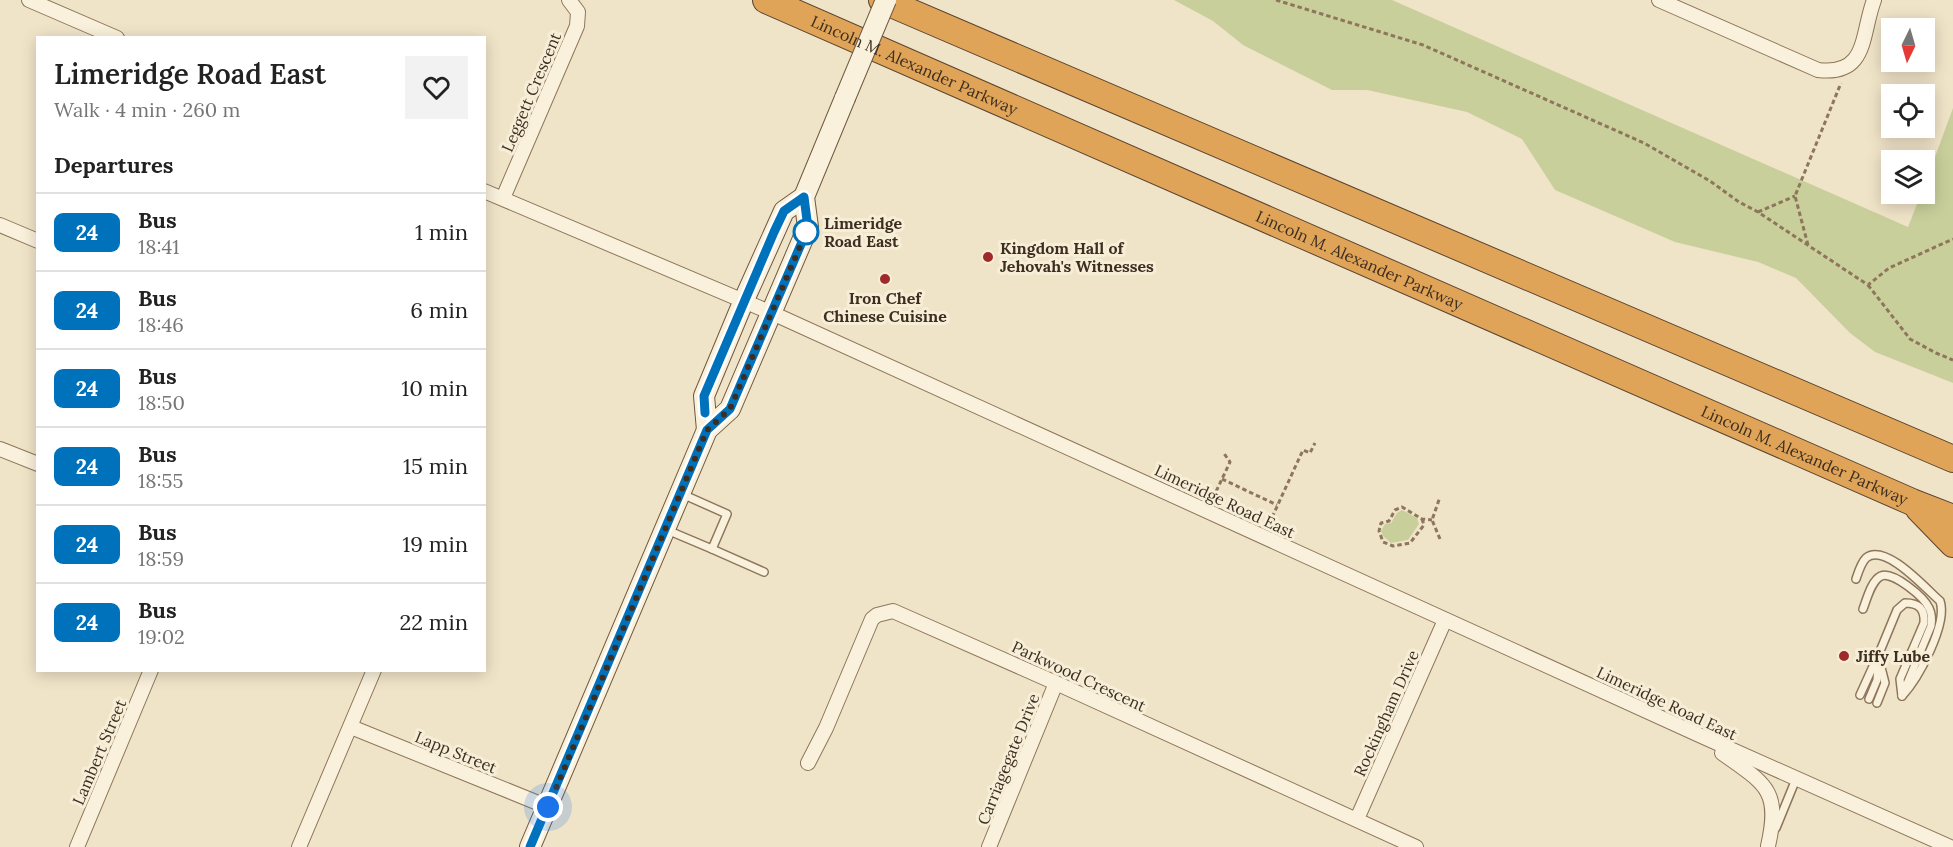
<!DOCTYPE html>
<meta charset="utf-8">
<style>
body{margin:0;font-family:Lora,serif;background:#f2f2f2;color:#222;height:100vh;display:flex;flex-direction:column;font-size:22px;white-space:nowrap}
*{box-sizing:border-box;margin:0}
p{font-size:20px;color:#767676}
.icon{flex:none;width:33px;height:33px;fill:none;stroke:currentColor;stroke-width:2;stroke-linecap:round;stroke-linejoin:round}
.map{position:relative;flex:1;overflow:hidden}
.drawer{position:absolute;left:36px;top:36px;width:450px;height:636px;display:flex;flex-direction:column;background:#fff;border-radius:0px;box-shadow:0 3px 15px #0003}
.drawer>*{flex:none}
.badge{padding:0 12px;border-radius:9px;font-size:21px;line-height:39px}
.needle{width:39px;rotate:185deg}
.controls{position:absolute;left:1881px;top:18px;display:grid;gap:12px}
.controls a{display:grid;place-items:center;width:54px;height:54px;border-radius:0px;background:#fff;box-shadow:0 3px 15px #0003;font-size:30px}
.you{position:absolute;width:30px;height:30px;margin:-15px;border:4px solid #fff;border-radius:50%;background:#1a73e8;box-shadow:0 0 0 9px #1a73e833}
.map>.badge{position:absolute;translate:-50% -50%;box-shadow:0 0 0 3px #fff}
h2{padding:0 18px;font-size:22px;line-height:54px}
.round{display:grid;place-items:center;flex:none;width:63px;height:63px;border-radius:0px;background:#f2f2f2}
.head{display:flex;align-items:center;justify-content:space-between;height:102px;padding:0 18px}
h1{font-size:28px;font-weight:600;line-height:45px}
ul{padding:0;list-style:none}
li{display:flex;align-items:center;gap:18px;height:78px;padding:0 18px;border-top:2px solid #e0e0e0}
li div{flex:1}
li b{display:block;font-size:22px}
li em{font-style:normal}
li .badge{min-width:66px;font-weight:700;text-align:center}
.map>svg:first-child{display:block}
.green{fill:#c9cf9b}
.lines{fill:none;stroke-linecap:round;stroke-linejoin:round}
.service-casing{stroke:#8d765c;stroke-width:10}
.minor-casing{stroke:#8d765c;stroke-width:16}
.secondary-casing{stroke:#6f573f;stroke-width:22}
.motorway-casing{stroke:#5b4430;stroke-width:28}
.path{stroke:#8d765c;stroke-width:3;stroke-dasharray:4.5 3;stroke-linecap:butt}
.service{stroke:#faf1dc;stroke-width:7}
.minor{stroke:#faf1dc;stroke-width:14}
.secondary{stroke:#faf1dc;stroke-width:20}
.motorway{stroke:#e0a458;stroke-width:26}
.secondary-bridge-casing{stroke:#6f573f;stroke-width:22;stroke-linecap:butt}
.secondary-bridge{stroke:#faf1dc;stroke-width:20}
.line-casing{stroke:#fff;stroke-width:14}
.line{stroke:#0072bc;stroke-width:9}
.walk{stroke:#3d2e20;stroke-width:6;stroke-dasharray:0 10.8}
.stop-dot{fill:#fff;stroke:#0072bc;stroke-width:3}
.poi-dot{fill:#9e2a2b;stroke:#f7eed8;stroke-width:2}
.labels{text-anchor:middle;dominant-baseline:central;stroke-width:6;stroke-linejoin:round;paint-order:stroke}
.street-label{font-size:16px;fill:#3d2e20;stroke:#f7eed8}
.stop-label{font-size:16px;font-weight:bold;fill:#3d2e20;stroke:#f7eed8;text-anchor:start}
.poi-label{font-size:16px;font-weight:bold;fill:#3d2e20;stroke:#f7eed8;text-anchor:start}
</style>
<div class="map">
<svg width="1953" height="847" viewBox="0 0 1953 847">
<rect width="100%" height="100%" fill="#f0e4c8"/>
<g class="green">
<path d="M 1174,0 L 1392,0 L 1908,227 L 1921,194 L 1924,194 L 1925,184 L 1953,108 L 1953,383 L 1875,352 L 1850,333 L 1796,278 L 1758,262 L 1675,242 L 1555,190 L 1522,139 L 1467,112 L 1367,90 L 1332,90 L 1243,45 L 1213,21 Z"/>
<path d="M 1402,510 L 1417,518 L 1419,524 L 1408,540 L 1391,543 L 1383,536 L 1381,531 L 1385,524 L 1391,523 L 1397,513 Z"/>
</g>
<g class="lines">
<g class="service-casing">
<g id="service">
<path d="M 667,530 L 712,549 L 727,514 L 682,494"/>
<path d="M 712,549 L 764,572"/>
<path d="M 1856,579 C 1858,573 1861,563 1866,558 C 1885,542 1926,589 1940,601 C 1948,624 1918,679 1902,696"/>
<path d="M 1863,609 C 1867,599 1871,581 1881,576 C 1893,571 1924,597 1929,608 C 1932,614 1932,619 1931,626 L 1904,691"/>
<path d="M 1860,695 L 1875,662"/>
<path d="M 1869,699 L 1877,680 L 1878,665"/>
<path d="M 1877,703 L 1885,683 L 1878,656 L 1897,610 L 1905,603 C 1919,603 1925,609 1924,623 L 1900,679 L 1902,696"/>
<path d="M 1776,828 L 1796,779"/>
</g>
</g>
<g class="minor-casing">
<g id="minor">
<path d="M 29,0 L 117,38"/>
<path d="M 1659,0 L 1818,70 C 1868,76 1861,35 1874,0"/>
<path d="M 484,191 L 772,313 L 1699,735 L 1950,847"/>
<path d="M 503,198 L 577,26 L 578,12 L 569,0"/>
<path d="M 0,225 L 38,241"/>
<path d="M 0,449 L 38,464"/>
<path d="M 351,727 L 548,807"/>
<path d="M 1722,753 C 1765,784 1781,789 1768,846"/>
<path d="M 808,763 L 826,728 L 872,619 L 877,615 L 893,611 L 1056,683 L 1416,847"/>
<path d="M 1357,819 L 1445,620"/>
<path d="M 77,847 L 151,670"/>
<path d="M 299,847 L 374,670"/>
<path d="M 989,847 L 1056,683"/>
</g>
</g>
<g class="secondary-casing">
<g id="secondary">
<path d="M 707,430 L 704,396 L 744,300 L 784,211 L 804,197"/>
<path d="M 530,847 L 707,430 L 730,409 L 808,227 L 804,197 L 845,98"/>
</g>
</g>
<g class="motorway-casing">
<g id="motorway">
<path id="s1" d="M 766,0 L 1912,502 L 1953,518"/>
<path d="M 882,0 L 1953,459"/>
<path d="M 1919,509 L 1953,544"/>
</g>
</g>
<g class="path">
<path d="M 1276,0 L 1423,45 L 1644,143 L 1710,181 L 1739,202 L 1758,212 L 1868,285 L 1889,268 L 1953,239"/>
<path d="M 1758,212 L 1795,196"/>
<path d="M 1808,245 L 1795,196 L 1841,83"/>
<path d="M 1868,285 L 1910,339 L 1936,353 L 1953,360"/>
<path d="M 1222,479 L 1277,505"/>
<path d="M 1213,498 L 1230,462 L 1223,452"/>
<path d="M 1422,519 L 1424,525 L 1410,543 L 1393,546 L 1383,542 L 1379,531 L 1381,523 L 1389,521 L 1395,510 L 1402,507 L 1422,519 L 1432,520"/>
<path d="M 1269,524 L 1303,450 L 1310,453 L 1315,443"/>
<path d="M 1440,539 L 1432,520 L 1440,497"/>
</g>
<use href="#service" class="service"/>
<use href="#minor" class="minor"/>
<use href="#secondary" class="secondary"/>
<use href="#motorway" class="motorway"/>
<g class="secondary-bridge-casing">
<path id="secondary-bridge" d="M 845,98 L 886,0"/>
</g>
<use href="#secondary-bridge" class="secondary-bridge"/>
</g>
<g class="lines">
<g class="line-casing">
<path id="line" d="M 530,847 L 707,430 L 730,409 L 808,228 L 804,197 L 784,211 L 774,232 L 704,396 L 705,413"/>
</g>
<use href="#line" class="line"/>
<path class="walk" d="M 548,807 L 707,430 L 730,409 L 808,228 L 806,232"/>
</g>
<circle class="stop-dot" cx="806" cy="232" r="12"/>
<g class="poi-dot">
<circle cx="988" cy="257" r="6"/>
<circle cx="885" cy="279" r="6"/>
<circle cx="1844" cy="656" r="6"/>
</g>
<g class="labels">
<g class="street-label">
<text stroke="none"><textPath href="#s1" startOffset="162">Lincoln M. Alexander Parkway</textPath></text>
<text transform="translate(531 92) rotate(-67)">Leggett Crescent</text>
<text stroke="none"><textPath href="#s1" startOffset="648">Lincoln M. Alexander Parkway</textPath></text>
<text stroke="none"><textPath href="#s1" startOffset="1134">Lincoln M. Alexander Parkway</textPath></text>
<text transform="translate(1225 501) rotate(25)">Limeridge Road East</text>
<text transform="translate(1079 676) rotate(25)">Parkwood Crescent</text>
<text transform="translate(1667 703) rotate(25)">Limeridge Road East</text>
<text transform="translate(1386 713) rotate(-66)">Rockingham Drive</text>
<text transform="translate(99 752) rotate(-67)">Lambert Street</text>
<text transform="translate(456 752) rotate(22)">Lapp Street</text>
<text transform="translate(1008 759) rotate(-68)">Carriagegate Drive</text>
</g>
<g class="stop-label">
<text x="824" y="223">Limeridge<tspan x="824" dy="18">Road East</tspan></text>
</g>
<g class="poi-label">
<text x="1000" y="248">Kingdom Hall of<tspan x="1000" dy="18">Jehovah's Witnesses</tspan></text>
<text x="885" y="298" text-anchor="middle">Iron Chef<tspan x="885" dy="18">Chinese Cuisine</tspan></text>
<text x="1856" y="656">Jiffy Lube</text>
</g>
</g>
</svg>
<div class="controls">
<a><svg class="needle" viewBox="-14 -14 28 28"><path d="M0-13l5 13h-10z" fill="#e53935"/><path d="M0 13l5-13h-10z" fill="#767676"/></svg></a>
<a><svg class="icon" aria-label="locate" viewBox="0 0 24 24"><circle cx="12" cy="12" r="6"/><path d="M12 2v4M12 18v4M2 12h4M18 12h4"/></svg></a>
<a><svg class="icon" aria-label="layers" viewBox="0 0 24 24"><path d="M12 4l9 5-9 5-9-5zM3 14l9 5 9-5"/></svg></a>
</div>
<div class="you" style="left:548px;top:807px"></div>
<section class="drawer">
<div class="head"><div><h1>Limeridge Road East</h1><p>Walk · 4 min · 260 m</p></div><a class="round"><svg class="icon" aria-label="heart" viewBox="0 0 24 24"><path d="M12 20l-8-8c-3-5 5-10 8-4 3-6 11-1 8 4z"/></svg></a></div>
<h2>Departures</h2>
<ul>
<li><span class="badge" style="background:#0072bc;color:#fff">24</span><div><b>Bus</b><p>18:41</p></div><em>1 min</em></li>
<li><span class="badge" style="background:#0072bc;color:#fff">24</span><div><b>Bus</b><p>18:46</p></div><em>6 min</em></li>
<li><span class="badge" style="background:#0072bc;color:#fff">24</span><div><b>Bus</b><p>18:50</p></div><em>10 min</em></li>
<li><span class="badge" style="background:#0072bc;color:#fff">24</span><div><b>Bus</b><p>18:55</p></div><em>15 min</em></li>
<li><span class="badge" style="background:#0072bc;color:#fff">24</span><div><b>Bus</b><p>18:59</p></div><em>19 min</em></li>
<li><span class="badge" style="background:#0072bc;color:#fff">24</span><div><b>Bus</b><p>19:02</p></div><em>22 min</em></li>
</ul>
</section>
</div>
